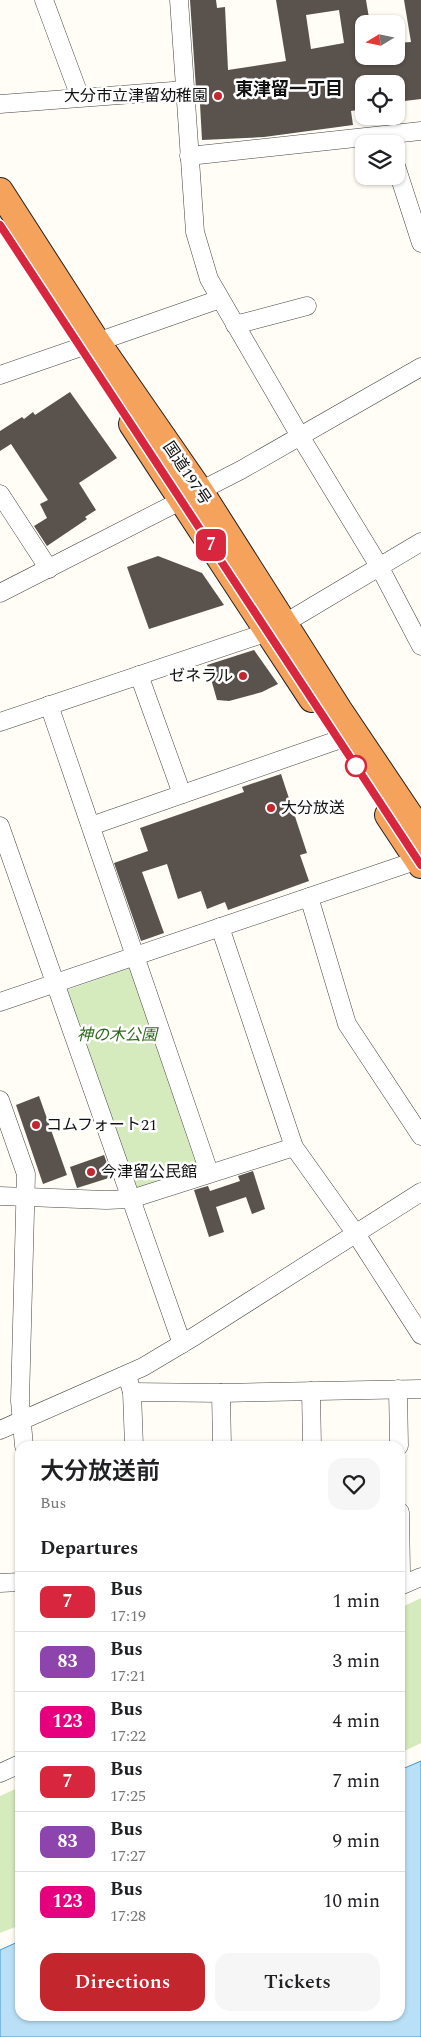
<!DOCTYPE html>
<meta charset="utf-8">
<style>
body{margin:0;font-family:Spectral,"Noto Sans JP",serif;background:#f6f6f6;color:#202124;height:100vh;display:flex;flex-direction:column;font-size:19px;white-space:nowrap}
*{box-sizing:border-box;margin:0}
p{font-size:16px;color:#757577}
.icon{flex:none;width:28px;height:28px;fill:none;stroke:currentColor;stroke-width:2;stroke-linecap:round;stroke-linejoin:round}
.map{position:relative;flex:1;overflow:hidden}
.drawer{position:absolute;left:15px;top:1441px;width:390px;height:580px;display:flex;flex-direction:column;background:#fff;border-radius:15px;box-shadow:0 1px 4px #0004}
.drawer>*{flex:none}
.badge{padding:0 10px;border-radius:8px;font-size:18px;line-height:32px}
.needle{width:32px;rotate:260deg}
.tools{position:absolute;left:355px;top:15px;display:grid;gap:10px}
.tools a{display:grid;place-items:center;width:50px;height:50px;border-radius:10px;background:#fff;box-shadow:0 1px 4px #0004;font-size:25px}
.map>.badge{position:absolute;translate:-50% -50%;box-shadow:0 0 0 2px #fff}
h2{padding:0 25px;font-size:19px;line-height:45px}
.round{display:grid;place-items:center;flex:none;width:52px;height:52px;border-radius:15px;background:#f6f6f6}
.headline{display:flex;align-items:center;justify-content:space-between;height:85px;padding:0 25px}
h1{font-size:24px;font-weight:600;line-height:38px}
.cta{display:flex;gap:10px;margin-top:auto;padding:10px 25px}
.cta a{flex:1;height:58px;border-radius:15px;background:#c4262e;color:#fff;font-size:20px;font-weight:600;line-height:58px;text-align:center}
.cta a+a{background:#f6f6f6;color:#202124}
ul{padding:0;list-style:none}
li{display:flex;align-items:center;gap:15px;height:60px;padding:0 25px;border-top:1px solid #e0e0e0}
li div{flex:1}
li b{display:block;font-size:19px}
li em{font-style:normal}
li .badge{min-width:55px;font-weight:700;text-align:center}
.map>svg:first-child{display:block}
.green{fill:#d5ebbd}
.water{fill:#b9e0f7;stroke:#3f96cf}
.building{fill:#5a524d;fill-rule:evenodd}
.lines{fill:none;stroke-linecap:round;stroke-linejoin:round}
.minor-casing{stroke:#444;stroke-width:19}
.highway-casing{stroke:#222;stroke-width:28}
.minor{stroke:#fff;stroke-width:18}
.highway{stroke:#f5a25d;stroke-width:26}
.line-casing{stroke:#fff;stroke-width:11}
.line{stroke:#d7263d;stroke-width:8}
.poi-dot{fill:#c4262e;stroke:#fff;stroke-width:2}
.stop-dot{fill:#fff;stroke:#d7263d;stroke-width:2.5}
.labels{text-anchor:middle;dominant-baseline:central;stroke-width:5;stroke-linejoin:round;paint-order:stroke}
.poi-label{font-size:16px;fill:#111;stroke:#fff;text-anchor:start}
.street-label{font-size:16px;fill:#111;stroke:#fff}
.park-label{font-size:16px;font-style:italic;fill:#2f6b1f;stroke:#fff}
.neighbourhood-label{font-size:18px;font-weight:bold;fill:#111;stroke:#fff}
</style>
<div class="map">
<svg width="421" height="2037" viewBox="0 0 421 2037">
<rect width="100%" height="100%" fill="#fffdf5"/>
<g class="green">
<path d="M 129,968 L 136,973 L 200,1160 L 197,1167 L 137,1188 L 131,1185 L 64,996 L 67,990 Z"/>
<path d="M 421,1598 L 421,1743 L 400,1753 L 400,1608 Z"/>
<path d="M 20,1787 L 20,1925 L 0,1933 L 0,1796 Z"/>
</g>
<path class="water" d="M 421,1761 L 421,2037 L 0,2037 L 0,1950 L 20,1941 L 20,2016 L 400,2016 L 400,1770 Z"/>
<g class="building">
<path d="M 190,0 L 216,0 L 217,8 L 225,7 L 228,70 L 286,61 L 276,0 L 366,0 L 370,24 L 364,24 L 364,56 L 396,56 L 396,43 L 411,42 L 404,0 L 421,0 L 421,99 L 396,102 L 396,84 L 364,84 L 364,109 L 351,111 L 353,125 L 264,137 L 202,140 L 200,104 L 197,104 ZM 339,10 L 344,43 L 311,49 L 306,15 Z"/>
<path d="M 70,392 L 117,458 L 79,483 L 96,510 L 85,517 L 87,519 L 47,546 L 34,526 L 47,518 L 40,504 L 48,500 L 11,444 L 0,451 L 0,431 L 22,417 L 24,419 L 33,412 L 35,415 Z"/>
<path d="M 158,556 L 202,573 L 224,605 L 149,629 L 127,567 Z"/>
<path d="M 254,650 L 278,684 L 262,692 L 229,701 L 217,700 L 207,665 Z"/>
<path d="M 281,774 L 307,853 L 300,855 L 309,881 L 228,910 L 225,902 L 207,909 L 201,891 L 178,899 L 167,864 L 142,872 L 164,933 L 141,941 L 114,863 L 148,851 L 140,828 L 244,792 L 242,787 Z"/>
<path d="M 39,1096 L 67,1175 L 43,1184 L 16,1105 Z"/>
<path d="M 104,1155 L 112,1177 L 77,1188 L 70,1167 Z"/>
<path d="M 253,1171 L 265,1209 L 252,1214 L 246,1197 L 216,1207 L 224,1232 L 209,1237 L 194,1190 L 208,1186 L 210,1191 L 240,1181 L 238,1176 Z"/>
</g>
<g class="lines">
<g class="minor-casing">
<g id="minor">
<path d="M 44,0 L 80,97"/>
<path d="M 179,0 L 195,232 L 209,279 L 300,436 L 379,566 L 421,646"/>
<path d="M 0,104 L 186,90"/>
<path d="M 189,156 L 421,131"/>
<path d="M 396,166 L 421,243"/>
<path d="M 235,325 L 307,306"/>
<path d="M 97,342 L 220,299"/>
<path d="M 0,375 L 81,347"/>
<path d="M 0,494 L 49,569"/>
<path d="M 0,593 L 241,470 L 421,367"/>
<path d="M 285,623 L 421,542"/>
<path d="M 139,675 L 182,794"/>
<path d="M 49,705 L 209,1172"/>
<path d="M 0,722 L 268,632"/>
<path d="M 0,826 L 182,1344"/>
<path d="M 91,826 L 338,740"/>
<path d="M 309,897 L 347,1024 L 421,1136"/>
<path d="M 220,927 L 294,1147 L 356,1234 L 421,1335"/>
<path d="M 0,1002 L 421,859"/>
<path d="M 0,1100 L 26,1174 L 20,1401 L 24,1446"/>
<path d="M 0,1196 L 106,1200 L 131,1199 L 294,1147"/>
<path d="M 129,1382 L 132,1392 L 134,1446"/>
<path d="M 398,1389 L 399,1446"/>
<path d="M 311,1391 L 312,1446"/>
<path d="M 132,1392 L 221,1393 L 421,1389"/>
<path d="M 221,1393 L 222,1446"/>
<path d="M 0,1430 L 143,1367 L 195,1336 L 421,1192"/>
<path d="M 400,1512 L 401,1573"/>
<path d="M 0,1583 L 20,1582"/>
<path d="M 400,1586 L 421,1577"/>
<path d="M 0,1773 L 20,1764"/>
</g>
</g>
<g class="highway-casing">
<g id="highway">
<path d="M 0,191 L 97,342 L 200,491 L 339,710 L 421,832"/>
<path d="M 132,424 L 312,699"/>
<path d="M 388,815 L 421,865"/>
</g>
</g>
<use href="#minor" class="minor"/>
<use href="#highway" class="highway"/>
</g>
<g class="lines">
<g class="line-casing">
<path id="line" d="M 0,225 L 421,865"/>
</g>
<use href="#line" class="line"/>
</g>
<g class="poi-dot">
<circle cx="218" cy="96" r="5"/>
<circle cx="243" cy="676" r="5"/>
<circle cx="271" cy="808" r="5"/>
<circle cx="36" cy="1125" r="5"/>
<circle cx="91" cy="1172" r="5"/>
</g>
<circle class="stop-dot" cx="356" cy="766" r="10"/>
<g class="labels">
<g class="poi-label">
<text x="208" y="96" text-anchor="end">大分市立津留幼稚園</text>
<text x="233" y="676" text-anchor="end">ゼネラル</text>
<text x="281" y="808">大分放送</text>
<text x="46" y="1125">コムフォート21</text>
<text x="101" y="1172">今津留公民館</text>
</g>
<g class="street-label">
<text transform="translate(187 473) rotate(56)">国道197号</text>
</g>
<g class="park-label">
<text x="117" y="1035">神の木公園</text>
</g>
<g class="neighbourhood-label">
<text x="289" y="89">東津留一丁目</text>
</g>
</g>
</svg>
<div class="tools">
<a><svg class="needle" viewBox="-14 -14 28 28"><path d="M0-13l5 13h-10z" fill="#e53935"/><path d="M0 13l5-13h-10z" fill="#757577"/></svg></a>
<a><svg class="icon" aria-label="locate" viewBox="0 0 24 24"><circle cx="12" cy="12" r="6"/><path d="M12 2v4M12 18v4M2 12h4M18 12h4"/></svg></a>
<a><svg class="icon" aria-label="layers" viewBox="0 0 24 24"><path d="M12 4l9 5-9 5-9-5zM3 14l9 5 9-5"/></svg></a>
</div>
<b class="badge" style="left:211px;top:545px;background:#d7263d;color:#fff">7</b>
<section class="drawer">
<div class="headline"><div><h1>大分放送前</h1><p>Bus</p></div><a class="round"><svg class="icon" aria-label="heart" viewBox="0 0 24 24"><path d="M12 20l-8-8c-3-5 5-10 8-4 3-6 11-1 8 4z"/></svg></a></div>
<h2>Departures</h2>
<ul>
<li><span class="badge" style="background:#d7263d;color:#fff">7</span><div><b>Bus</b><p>17:19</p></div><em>1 min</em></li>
<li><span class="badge" style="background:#8e44ad;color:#fff">83</span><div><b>Bus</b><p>17:21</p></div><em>3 min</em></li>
<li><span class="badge" style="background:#e6007e;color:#fff">123</span><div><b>Bus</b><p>17:22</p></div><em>4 min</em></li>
<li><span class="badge" style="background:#d7263d;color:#fff">7</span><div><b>Bus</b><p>17:25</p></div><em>7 min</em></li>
<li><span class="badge" style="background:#8e44ad;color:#fff">83</span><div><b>Bus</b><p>17:27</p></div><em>9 min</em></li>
<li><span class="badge" style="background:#e6007e;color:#fff">123</span><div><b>Bus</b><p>17:28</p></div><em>10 min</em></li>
</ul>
<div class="cta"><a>Directions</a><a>Tickets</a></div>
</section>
</div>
